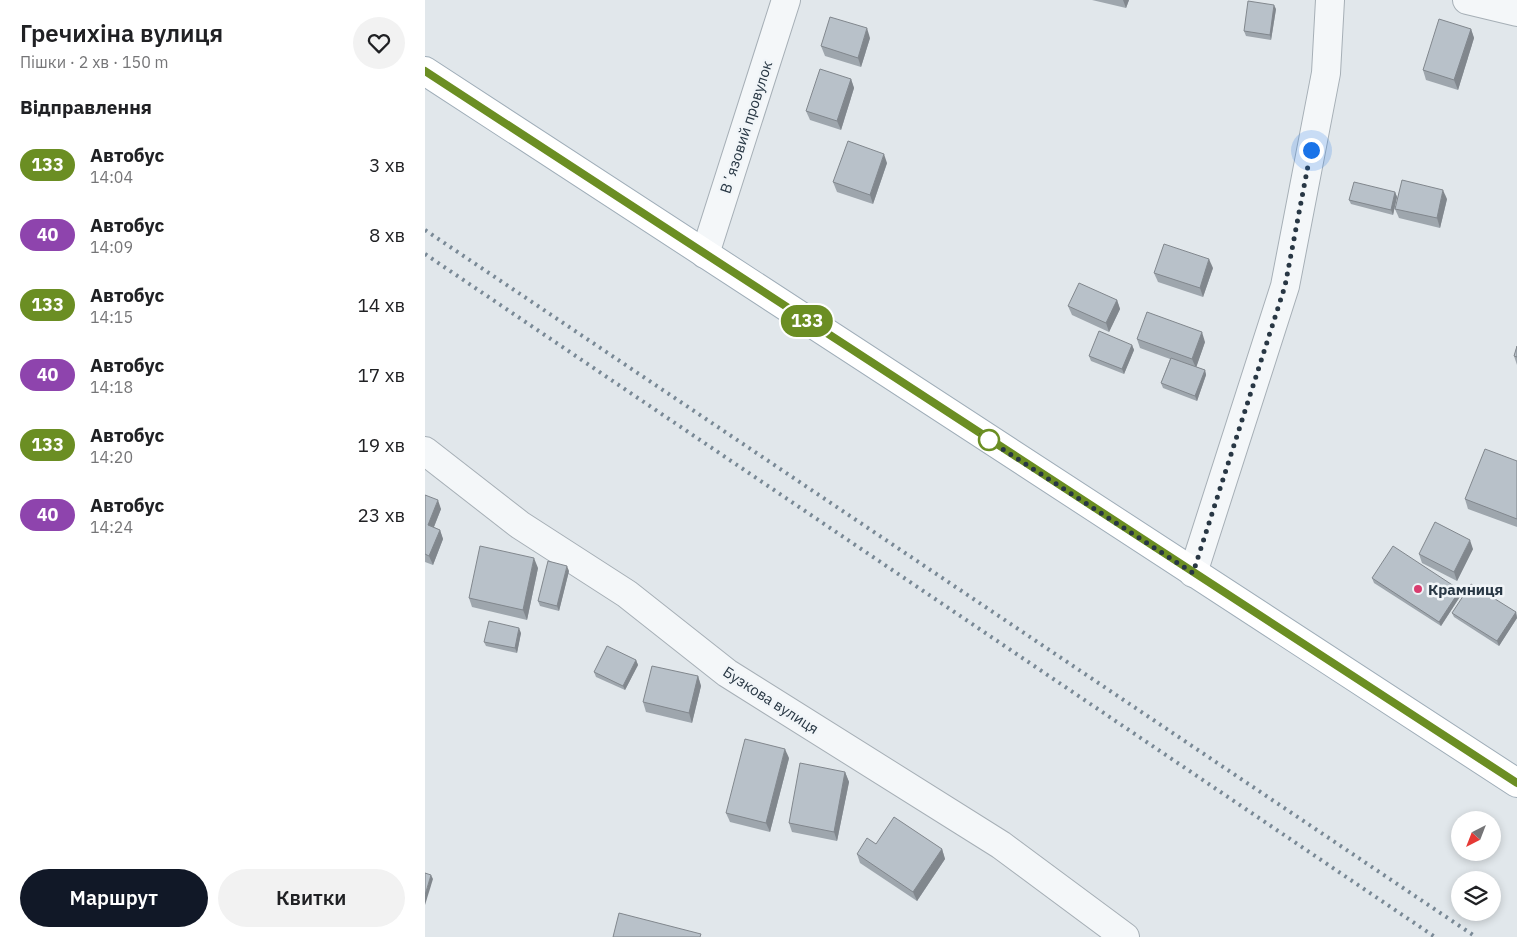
<!DOCTYPE html>
<html lang="uk">
<meta charset="utf-8">
<style>
body{margin:0;font-family:"IBM Plex Sans",sans-serif;background:#f2f2f2;color:#202124;height:100vh;display:flex;flex-direction:column;font-size:19px;white-space:nowrap}
*{box-sizing:border-box;margin:0}
p{font-size:16px;color:#757577}
.icon{flex:none;width:28px;height:28px;fill:none;stroke:currentColor;stroke-width:2;stroke-linecap:round;stroke-linejoin:round}
.map{position:relative;flex:1;overflow:hidden}
.panel{display:flex;flex-direction:column;background:#fff;width:425px}
.panel>*{flex:none}
.badge{padding:0 10px;border-radius:16px;font-size:18px;line-height:32px}
.needle{width:32px;rotate:222deg}
.fabs{position:absolute;left:1026px;top:811px;display:grid;gap:10px}
.fabs a{display:grid;place-items:center;width:50px;height:50px;border-radius:50%;background:#fff;box-shadow:0 2px 8px #0003;font-size:25px}
.you{position:absolute;width:25px;height:25px;margin:-12px;border:4px solid #fff;border-radius:50%;background:#1a73e8;box-shadow:0 0 0 8px #1a73e833}
.map>.badge{position:absolute;translate:-50% -50%;box-shadow:0 0 0 2px #fff}
h2{padding:0 20px;font-size:19px;line-height:45px}
.round{display:grid;place-items:center;flex:none;width:52px;height:52px;border-radius:26px;background:#f2f2f2}
.head{display:flex;align-items:center;justify-content:space-between;height:85px;padding:0 20px}
h1{font-size:24px;font-weight:600;line-height:38px}
.cta{display:flex;gap:10px;margin-top:auto;padding:10px 20px}
.cta a{flex:1;height:58px;border-radius:30px;background:#111827;color:#fff;font-size:20px;font-weight:600;line-height:58px;text-align:center}
.cta a+a{background:#f2f2f2;color:#202124}
ul{padding:0;list-style:none}
li{display:flex;align-items:center;gap:15px;height:70px;padding:0 20px}
li div{flex:1}
li b{display:block;font-size:19px}
li em{font-style:normal}
li .badge{min-width:55px;font-weight:700;text-align:center}
main{display:flex;flex:1;min-height:0}
.map>svg:first-child{display:block}
.lines{fill:none;stroke-linecap:round;stroke-linejoin:round}
.minor-casing{stroke:#a6afb6;stroke-width:30}
.major-casing{stroke:#9fadb8;stroke-width:30}
.minor{stroke:#f4f7f9;stroke-width:28}
.major{stroke:#fff;stroke-width:28}
.rail{stroke:#798996;stroke-width:4;stroke-dasharray:2.5 5;stroke-linecap:butt}
.wall{fill:#9ea6ad}
.shaded-wall{fill:#81878d}
.building{fill:#b8c1c9;stroke:#81878d}
.line-casing{stroke:#fff;stroke-width:11}
.line{stroke:#6b8e23;stroke-width:8}
.walk{stroke:#283744;stroke-width:5;stroke-dasharray:0 9}
.stop-dot{fill:#fff;stroke:#6b8e23;stroke-width:2.5}
.poi-dot{fill:#d93d70;stroke:#f1f5f8;stroke-width:2}
.labels{text-anchor:middle;dominant-baseline:central;stroke-width:5;stroke-linejoin:round;paint-order:stroke}
.street-label{font-size:15px;fill:#283744;stroke:#f1f5f8}
.poi-label{font-size:15px;font-weight:bold;fill:#283744;stroke:#f1f5f8;text-anchor:start}
</style>
<main>
<section class="panel">
<div class="head"><div><h1>Гречихіна вулиця</h1><p>Пішки · 2 хв · 150 m</p></div><a class="round"><svg class="icon" aria-label="heart" viewBox="0 0 24 24"><path d="M12 20l-8-8c-3-5 5-10 8-4 3-6 11-1 8 4z"/></svg></a></div>
<h2>Відправлення</h2>
<ul>
<li><span class="badge" style="background:#6b8e23;color:#fff">133</span><div><b>Автобус</b><p>14:04</p></div><em>3 хв</em></li>
<li><span class="badge" style="background:#8e44ad;color:#fff">40</span><div><b>Автобус</b><p>14:09</p></div><em>8 хв</em></li>
<li><span class="badge" style="background:#6b8e23;color:#fff">133</span><div><b>Автобус</b><p>14:15</p></div><em>14 хв</em></li>
<li><span class="badge" style="background:#8e44ad;color:#fff">40</span><div><b>Автобус</b><p>14:18</p></div><em>17 хв</em></li>
<li><span class="badge" style="background:#6b8e23;color:#fff">133</span><div><b>Автобус</b><p>14:20</p></div><em>19 хв</em></li>
<li><span class="badge" style="background:#8e44ad;color:#fff">40</span><div><b>Автобус</b><p>14:24</p></div><em>23 хв</em></li>
</ul>
<div class="cta"><a>Маршрут</a><a>Квитки</a></div>
</section>
<div class="map">
<svg width="1092" height="937" viewBox="0 0 1092 937">
<rect width="100%" height="100%" fill="#e1e7eb"/>
<g class="lines">
<g class="minor-casing">
<g id="minor">
<path d="M 1042,0 L 1092,12"/>
<path d="M 280,254 L 361,0"/>
<path d="M 0,451 L 95,525 L 202,594 L 302,673 L 576,845 L 700,937"/>
<path d="M 768,573 L 860,286 L 901,73 L 905,0"/>
</g>
</g>
<g class="major-casing">
<path id="major" d="M 0,71 L 1092,783"/>
</g>
<use href="#minor" class="minor"/>
<use href="#major" class="major"/>
<g class="rail">
<path d="M 0,230 L 1051,937"/>
<path d="M 0,254 L 1010,937"/>
</g>
</g>
<g class="wall">
<path d="M 667,0 L 704,0 L 701,8 Z"/>
<path d="M 851,9 L 846,40 L 821,36 L 819,31 Z"/>
<path d="M 1046,29 L 1049,38 L 1033,90 L 1001,80 L 998,70 Z"/>
<path d="M 445,38 L 436,67 L 400,56 L 396,46 Z"/>
<path d="M 426,79 L 429,88 L 416,130 L 385,120 L 381,111 Z"/>
<path d="M 462,163 L 448,204 L 412,192 L 408,182 Z"/>
<path d="M 970,192 L 972,197 L 968,215 L 926,204 L 924,200 Z"/>
<path d="M 1022,199 L 1015,228 L 974,218 L 970,209 Z"/>
<path d="M 788,268 L 778,297 L 733,282 L 729,273 Z"/>
<path d="M 692,300 L 695,309 L 684,332 L 647,315 L 643,306 Z"/>
<path d="M 712,339 L 780,342 L 771,367 L 780,370 L 781,375 L 772,401 L 738,388 L 736,383 L 745,359 L 715,348 Z"/>
<path d="M 707,345 L 709,350 L 699,374 L 666,361 L 664,356 Z"/>
<path d="M 1092,346 L 1092,365 L 1089,356 Z"/>
<path d="M 1092,461 L 1092,527 L 1043,509 L 1040,499 Z"/>
<path d="M 0,495 L 16,509 L 9,527 L 15,530 L 18,539 L 8,565 L 0,562 Z"/>
<path d="M 1048,549 L 1032,581 L 997,563 L 994,554 Z"/>
<path d="M 113,568 L 102,620 L 47,607 L 44,598 Z"/>
<path d="M 144,571 L 134,611 L 115,606 L 113,601 Z"/>
<path d="M 947,578 L 1035,590 L 1036,595 L 1016,626 L 949,583 Z"/>
<path d="M 1091,612 L 1092,618 L 1074,646 L 1029,617 L 1027,613 Z"/>
<path d="M 96,633 L 92,653 L 61,646 L 59,642 Z"/>
<path d="M 211,660 L 213,665 L 200,690 L 171,677 L 169,672 Z"/>
<path d="M 273,676 L 276,686 L 267,723 L 221,712 L 218,702 Z"/>
<path d="M 364,758 L 345,832 L 305,822 L 301,813 Z"/>
<path d="M 420,772 L 424,782 L 412,841 L 367,832 L 364,823 Z"/>
<path d="M 451,844 L 517,849 L 520,859 L 492,901 L 435,863 L 432,854 Z"/>
</g>
<g class="shaded-wall">
<path d="M 698,0 L 704,0 L 701,8 Z"/>
<path d="M 849,5 L 851,9 L 846,40 L 845,35 Z"/>
<path d="M 442,28 L 445,38 L 436,67 L 433,58 Z"/>
<path d="M 1046,29 L 1049,38 L 1033,90 L 1029,80 Z"/>
<path d="M 426,79 L 429,88 L 416,130 L 412,121 Z"/>
<path d="M 459,154 L 462,163 L 448,204 L 445,195 Z"/>
<path d="M 1018,190 L 1022,199 L 1015,228 L 1012,218 Z"/>
<path d="M 970,192 L 972,197 L 968,215 L 966,210 Z"/>
<path d="M 784,259 L 788,268 L 778,297 L 775,288 Z"/>
<path d="M 692,300 L 695,309 L 684,332 L 681,323 Z"/>
<path d="M 777,332 L 780,342 L 771,368 L 767,359 Z"/>
<path d="M 707,345 L 709,350 L 699,374 L 697,369 Z"/>
<path d="M 780,370 L 781,375 L 772,401 L 770,396 Z"/>
<path d="M 13,500 L 16,509 L 6,534 L 3,525 Z"/>
<path d="M 15,530 L 18,539 L 8,565 L 4,556 Z"/>
<path d="M 1045,540 L 1048,549 L 1032,581 L 1029,572 Z"/>
<path d="M 109,558 L 113,568 L 102,620 L 98,610 Z"/>
<path d="M 142,566 L 144,571 L 134,611 L 132,606 Z"/>
<path d="M 1035,590 L 1036,595 L 1016,626 L 1014,622 Z"/>
<path d="M 1091,612 L 1092,618 L 1074,646 L 1072,641 Z"/>
<path d="M 94,628 L 96,633 L 92,653 L 90,648 Z"/>
<path d="M 211,660 L 213,665 L 200,690 L 198,686 Z"/>
<path d="M 273,676 L 276,686 L 267,723 L 264,713 Z"/>
<path d="M 360,749 L 364,758 L 345,832 L 341,823 Z"/>
<path d="M 420,772 L 424,782 L 412,841 L 409,832 Z"/>
<path d="M 517,849 L 520,859 L 492,901 L 488,892 Z"/>
<path d="M 6,875 L 8,879 L 0,905 L 0,895 Z"/>
</g>
<g class="building">
<path d="M 823,1 L 849,5 L 845,35 L 819,31 Z"/>
<path d="M 405,17 L 442,28 L 433,58 L 396,46 Z"/>
<path d="M 1014,19 L 1046,29 L 1029,80 L 998,70 Z"/>
<path d="M 395,69 L 426,79 L 412,121 L 381,111 Z"/>
<path d="M 423,141 L 459,154 L 445,195 L 408,182 Z"/>
<path d="M 977,180 L 1018,190 L 1012,218 L 970,209 Z"/>
<path d="M 929,182 L 970,192 L 966,210 L 924,200 Z"/>
<path d="M 739,244 L 784,259 L 775,288 L 729,273 Z"/>
<path d="M 654,283 L 692,300 L 681,323 L 643,306 Z"/>
<path d="M 722,312 L 777,332 L 767,359 L 712,339 Z"/>
<path d="M 674,331 L 707,345 L 697,369 L 664,356 Z"/>
<path d="M 1092,346 L 1092,357 L 1089,356 Z"/>
<path d="M 746,358 L 780,370 L 770,396 L 736,383 Z"/>
<path d="M 1060,449 L 1092,461 L 1092,519 L 1040,499 Z"/>
<path d="M 0,495 L 13,500 L 3,525 L 15,530 L 4,556 L 0,554 Z"/>
<path d="M 1010,522 L 1045,540 L 1029,572 L 994,554 Z"/>
<path d="M 55,546 L 109,558 L 98,610 L 44,598 Z"/>
<path d="M 968,546 L 1035,590 L 1014,622 L 947,578 Z"/>
<path d="M 123,561 L 142,566 L 132,606 L 113,601 Z"/>
<path d="M 1046,584 L 1091,612 L 1072,641 L 1027,613 Z"/>
<path d="M 64,621 L 94,628 L 90,648 L 59,642 Z"/>
<path d="M 182,646 L 211,660 L 198,686 L 169,672 Z"/>
<path d="M 227,666 L 273,676 L 264,713 L 218,702 Z"/>
<path d="M 320,739 L 360,749 L 341,823 L 301,813 Z"/>
<path d="M 375,763 L 420,772 L 409,832 L 364,823 Z"/>
<path d="M 469,817 L 517,849 L 488,892 L 432,854 L 442,838 L 451,844 Z"/>
<path d="M 0,873 L 6,875 L 0,895 Z"/>
<path d="M 194,913 L 276,934 L 275,937 L 188,937 Z"/>
</g>
<g class="lines">
<g class="line-casing">
<path id="line" d="M 0,71 L 1092,783"/>
</g>
<use href="#line" class="line"/>
<path class="walk" d="M 564,440 L 556,435 L 768,573 L 860,286 L 886,150"/>
</g>
<circle class="stop-dot" cx="564" cy="440" r="10"/>
<circle class="poi-dot" cx="993" cy="589" r="5"/>
<g class="labels">
<g class="street-label">
<text transform="translate(321 127) rotate(-72)">Вʼязовий провулок</text>
<text transform="translate(346 700) rotate(33)">Бузкова вулиця</text>
</g>
<g class="poi-label">
<text x="1003" y="589">Крамниця</text>
</g>
</g>
</svg>
<div class="fabs">
<a><svg class="needle" viewBox="-14 -14 28 28"><path d="M0-13l5 13h-10z" fill="#e53935"/><path d="M0 13l5-13h-10z" fill="#757577"/></svg></a>
<a><svg class="icon" aria-label="layers" viewBox="0 0 24 24"><path d="M12 4l9 5-9 5-9-5zM3 14l9 5 9-5"/></svg></a>
</div>
<div class="you" style="left:886px;top:150px"></div>
<b class="badge" style="left:382px;top:321px;background:#6b8e23;color:#fff">133</b>
</div>
</main>
